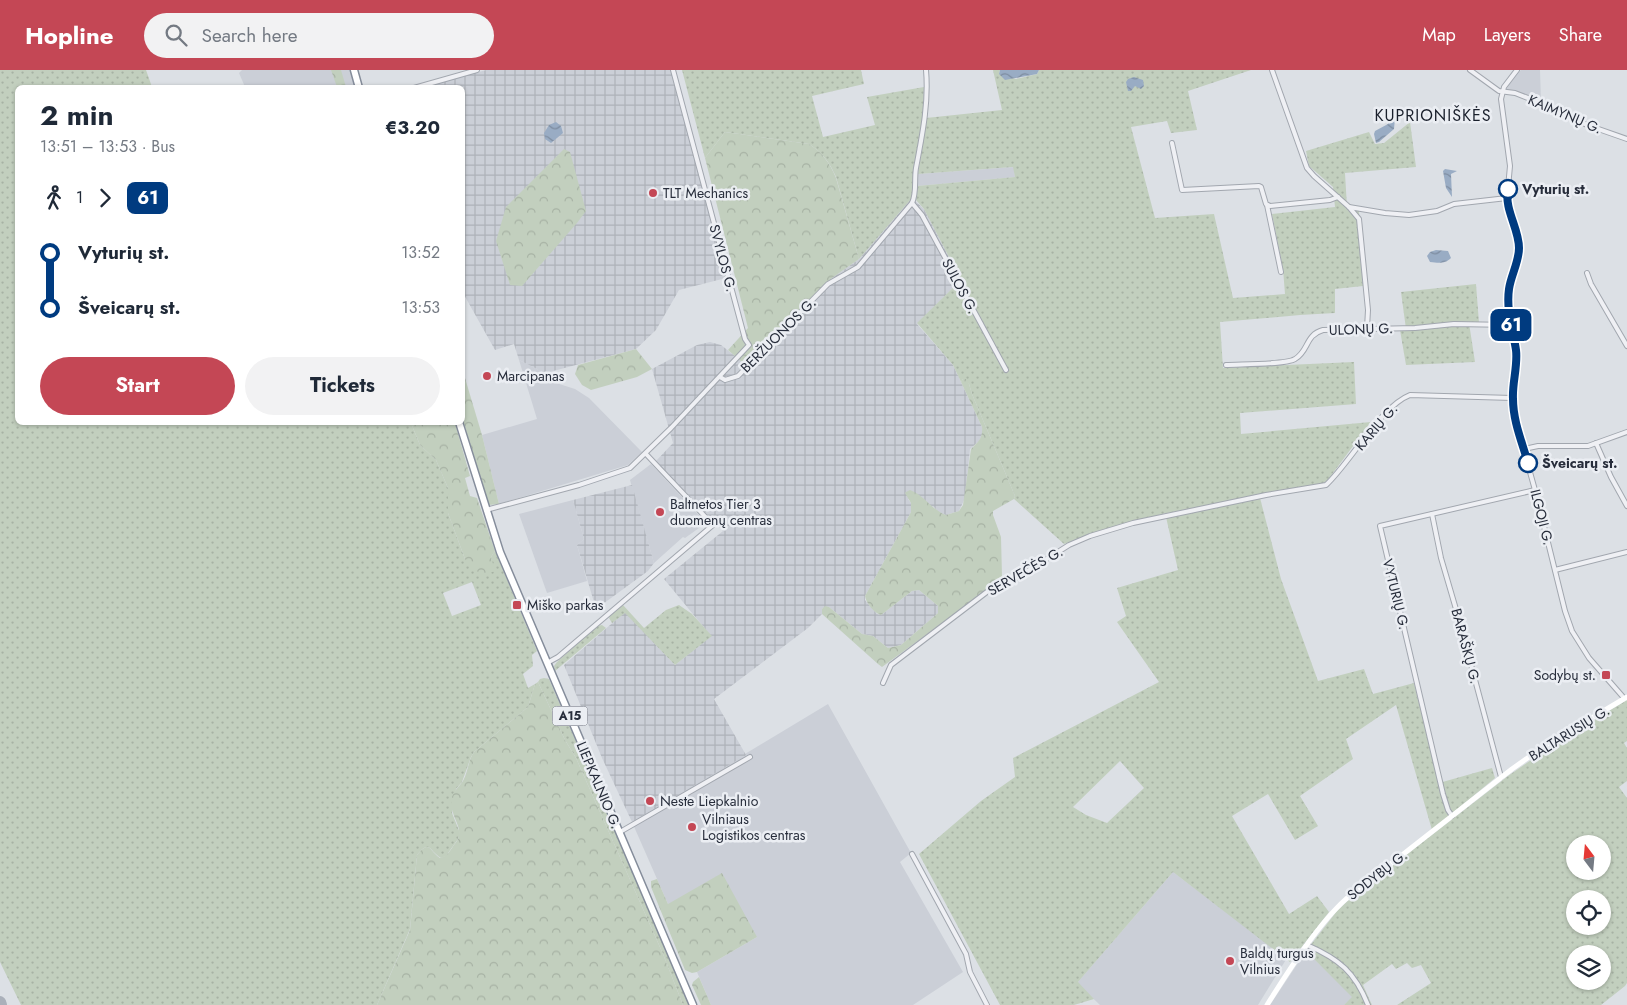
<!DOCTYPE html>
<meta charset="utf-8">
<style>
body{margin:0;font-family:Jost,sans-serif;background:#f2f2f3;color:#1f2937;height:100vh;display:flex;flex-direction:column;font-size:19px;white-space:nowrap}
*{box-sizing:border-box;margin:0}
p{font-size:16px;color:#747a83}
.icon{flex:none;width:28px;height:28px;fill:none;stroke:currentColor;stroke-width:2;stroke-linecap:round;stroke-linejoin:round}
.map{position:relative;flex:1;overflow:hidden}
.sheet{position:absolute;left:15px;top:15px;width:450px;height:340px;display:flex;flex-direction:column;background:#fff;border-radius:8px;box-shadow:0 1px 4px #0004}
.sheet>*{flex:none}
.badge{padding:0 10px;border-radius:8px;font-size:18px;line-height:32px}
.needle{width:32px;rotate:344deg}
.tools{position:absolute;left:1566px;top:765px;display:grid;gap:10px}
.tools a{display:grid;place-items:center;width:45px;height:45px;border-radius:50%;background:#fff;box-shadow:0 1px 4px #0004;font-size:25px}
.map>.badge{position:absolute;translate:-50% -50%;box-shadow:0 0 0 2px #fff}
.legs{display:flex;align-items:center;gap:8px;height:55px;padding:0 25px;font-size:16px}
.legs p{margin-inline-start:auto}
.overview{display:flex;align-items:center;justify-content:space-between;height:85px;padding:0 25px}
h1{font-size:28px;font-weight:700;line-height:38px}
.primary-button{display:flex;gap:10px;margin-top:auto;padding:10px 25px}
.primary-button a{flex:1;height:58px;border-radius:30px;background:#c44755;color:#fff;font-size:20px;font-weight:700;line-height:58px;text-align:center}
.primary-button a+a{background:#f2f2f3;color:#1f2937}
ul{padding:0 25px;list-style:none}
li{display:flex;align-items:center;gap:18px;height:55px;font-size:19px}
li i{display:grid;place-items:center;width:8px;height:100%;margin:0 6px;background:currentColor}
li i::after{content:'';width:12px;height:12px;margin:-6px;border:4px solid;border-radius:50%;background:#fff}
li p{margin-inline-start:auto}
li:first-child i{background:linear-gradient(#0000 50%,currentColor 0)}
li:last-child i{background:linear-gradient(currentColor 50%,#0000 0)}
header{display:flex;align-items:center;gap:30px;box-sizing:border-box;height:70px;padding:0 25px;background:#c44755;color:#fff}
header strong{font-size:24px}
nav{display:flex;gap:28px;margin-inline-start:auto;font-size:18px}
.search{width:350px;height:45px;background:#f2f2f3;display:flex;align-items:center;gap:12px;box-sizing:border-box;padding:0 18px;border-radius:28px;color:#747a83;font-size:19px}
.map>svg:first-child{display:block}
.built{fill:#cbcfd7}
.industrial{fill:url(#industrial-grid)}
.grass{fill:url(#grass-dots);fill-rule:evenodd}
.forest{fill:url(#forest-crowns)}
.water{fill:url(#water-waves)}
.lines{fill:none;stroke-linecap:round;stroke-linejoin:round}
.taxiway{stroke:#aab0ba;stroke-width:12}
.street-casing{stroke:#a2a7af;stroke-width:6}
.highway-casing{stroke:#858d9b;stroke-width:9}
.street{stroke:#eff0f4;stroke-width:4}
.secondary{stroke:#fff;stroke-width:5}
.highway{stroke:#fff;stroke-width:6}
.line-1-casing{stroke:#fff;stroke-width:11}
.line-1{stroke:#003b80;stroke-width:8}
.stop-1-dot{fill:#fff;stroke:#003b80;stroke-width:2.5}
.poi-dot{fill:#c44755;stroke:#ebeef3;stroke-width:2}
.labels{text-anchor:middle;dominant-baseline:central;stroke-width:5;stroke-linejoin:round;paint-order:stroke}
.shield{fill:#ebeef3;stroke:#626772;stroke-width:1}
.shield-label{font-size:12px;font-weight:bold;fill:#272d3b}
.street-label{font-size:14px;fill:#272d3b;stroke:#ebeef3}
.stop-label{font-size:14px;font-weight:bold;fill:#272d3b;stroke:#ebeef3;text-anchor:start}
.poi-label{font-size:14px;fill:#272d3b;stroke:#ebeef3;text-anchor:start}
.quarter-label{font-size:16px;letter-spacing:1px;fill:#191f2b;stroke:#ebeef3}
</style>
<header>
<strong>Hopline</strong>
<div class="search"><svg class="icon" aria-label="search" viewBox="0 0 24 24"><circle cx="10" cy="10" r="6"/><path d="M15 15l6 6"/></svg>Search here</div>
<nav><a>Map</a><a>Layers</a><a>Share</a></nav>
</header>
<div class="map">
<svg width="1627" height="935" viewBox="0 0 1627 935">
<defs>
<pattern id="industrial-grid" width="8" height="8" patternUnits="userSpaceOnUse" patternTransform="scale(1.25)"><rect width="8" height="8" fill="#cbcfd7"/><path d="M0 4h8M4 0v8" fill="none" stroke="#aeb2b9"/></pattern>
<pattern id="grass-dots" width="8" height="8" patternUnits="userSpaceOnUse" patternTransform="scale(1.25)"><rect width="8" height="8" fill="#c2cfbe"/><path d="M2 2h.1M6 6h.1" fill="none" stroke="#a7b2a4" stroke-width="1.8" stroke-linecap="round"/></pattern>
<pattern id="forest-crowns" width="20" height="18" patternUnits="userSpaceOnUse" patternTransform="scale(1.25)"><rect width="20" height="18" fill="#c2cfbe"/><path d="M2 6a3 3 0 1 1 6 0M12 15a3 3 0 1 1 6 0" fill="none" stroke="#a7b2a4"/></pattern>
<pattern id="water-waves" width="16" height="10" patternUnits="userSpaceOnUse" patternTransform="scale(1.25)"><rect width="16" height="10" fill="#99acc4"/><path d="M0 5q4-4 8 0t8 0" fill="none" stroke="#7d8ca0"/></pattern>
</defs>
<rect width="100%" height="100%" fill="#dce0e5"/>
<g class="built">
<path d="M 242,0 L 350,0 L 355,17 L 245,17 L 239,3 Z"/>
<path d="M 1521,0 L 1540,0 L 1541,30 L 1506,20 L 1510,13 Z"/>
<path d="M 1014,97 L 1015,107 L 917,116 L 918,104 Z"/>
<path d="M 519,290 L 537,299 L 556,313 L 575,319 L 589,328 L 642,382 L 628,395 L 499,434 L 482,365 L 537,349 Z"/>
<path d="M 651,394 L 706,453 L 685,468 L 683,467 L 654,493 L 630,410 Z"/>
<path d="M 573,430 L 584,469 L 577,475 L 587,511 L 547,523 L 519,444 Z"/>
<path d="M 828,634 L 911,783 L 900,792 L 963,902 L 913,935 L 711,935 L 697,902 L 757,867 L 668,834 L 632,752 Z"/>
<path d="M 1173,802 L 1287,888 L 1258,935 L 1100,935 L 1077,913 Z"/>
<path d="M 1306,881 L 1353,927 L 1344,935 L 1270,935 Z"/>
</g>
<g class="industrial">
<path d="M 486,0 L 671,0 L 726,208 L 679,220 L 656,260 L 636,279 L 542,304 L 537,299 L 519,290 L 514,274 L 495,280 L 463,223 L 462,18 L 422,18 Z"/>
<path d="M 912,128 L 924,139 L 961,210 L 917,254 L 953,295 L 982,357 L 983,363 L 979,371 L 970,379 L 965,428 L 959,441 L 946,445 L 938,442 L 934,437 L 908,429 L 911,433 L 911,442 L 865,526 L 865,530 L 877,544 L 881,545 L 912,521 L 919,520 L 938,536 L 938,543 L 901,575 L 888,578 L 873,566 L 862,564 L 829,537 L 825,537 L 822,539 L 822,544 L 808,558 L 714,629 L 746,685 L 632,752 L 602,688 L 564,595 L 625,542 L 675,595 L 711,566 L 664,509 L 723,461 L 656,391 L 673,373 L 652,299 L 697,275 L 710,272 L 721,275 L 744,293 L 832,208 L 859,189 Z"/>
<path d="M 632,415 L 654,493 L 648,501 L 596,539 L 577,475 L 584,469 L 573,430 Z"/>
</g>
<g class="grass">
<path d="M 0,0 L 146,0 L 152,17 L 18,18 L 18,352 L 411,353 L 420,375 L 436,390 L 448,418 L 448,443 L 465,489 L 492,492 L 491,487 L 495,481 L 537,581 L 532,585 L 533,596 L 523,604 L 528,618 L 535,614 L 528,637 L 474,682 L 471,687 L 462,712 L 456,719 L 452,743 L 460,763 L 458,769 L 446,786 L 441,788 C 429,781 430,769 417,785 L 410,859 L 377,935 L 21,935 L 0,892 ZM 472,512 L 481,535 L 452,546 L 443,523 Z"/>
<path d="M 682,0 L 861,0 L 864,14 L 812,26 L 823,67 L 875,55 L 867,27 L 924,17 L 923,49 L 912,128 L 859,189 L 836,107 C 830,93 822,82 809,74 L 725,62 L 705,88 Z"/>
<path d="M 993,0 L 1000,0 L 999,4 L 1016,9 L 1037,4 L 1039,0 L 1251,0 L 1188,21 L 1197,60 L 1171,63 L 1167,51 L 1131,57 L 1155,148 L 1214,144 L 1233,228 L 1285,224 L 1283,199 L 1272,144 L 1335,137 L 1333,117 L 1309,96 L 1306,81 L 1369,62 L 1375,74 L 1384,73 L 1410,52 L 1416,97 L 1345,103 L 1347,137 L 1359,140 L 1360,184 L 1363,216 L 1335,219 L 1335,243 L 1300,245 L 1220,252 L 1223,298 L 1354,292 L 1356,334 L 1240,343 L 1241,364 L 1371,352 L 1327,411 L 1323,413 L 1162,444 L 1101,461 L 1064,474 L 1014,429 L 1015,426 L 972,324 L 969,314 L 963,309 L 961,312 L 953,295 L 917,253 L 961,210 L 924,139 L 916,130 L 917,116 L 1015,107 L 1013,97 L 918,104 L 926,48 L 1002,40 Z"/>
<path d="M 1476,214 L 1479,253 L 1469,253 L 1475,292 L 1406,295 L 1400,260 L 1406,259 L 1401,222 Z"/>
<path d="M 1260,428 L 1281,509 L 1318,611 L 1364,599 L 1373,624 L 1414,613 L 1439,713 L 1492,698 L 1495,708 L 1432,760 L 1396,635 L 1346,669 L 1353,689 L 1300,726 L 1318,756 L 1295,770 L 1268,724 L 1232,746 L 1289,844 L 1317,826 L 1329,842 L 1290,892 L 1173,802 L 1078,912 L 1094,929 L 1074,935 L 1000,935 L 919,784 L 981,731 L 1015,707 L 1013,688 L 1159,612 L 1117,552 L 1126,546 L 1117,518 L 1178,500 L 1166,447 ZM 1120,691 L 1144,718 L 1107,753 L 1086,745 L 1073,737 Z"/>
<path d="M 623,535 L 644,558 L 666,540 L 679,535 L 692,544 L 712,566 L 675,595 L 625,543 L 612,553 L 609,548 L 611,544 Z"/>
<path d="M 602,555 L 606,558 L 555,601 L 554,596 L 557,592 L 597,556 Z"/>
<path d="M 544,608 L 549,609 L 690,935 L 683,935 L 663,884 L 576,688 L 565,670 L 538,612 L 540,609 Z"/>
<path d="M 1627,630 L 1627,671 L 1624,673 L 1627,678 L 1627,711 L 1619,717 L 1627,728 L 1627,913 L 1625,916 L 1601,935 L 1397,935 L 1431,913 L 1421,895 L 1412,898 L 1407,893 L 1396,899 L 1392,894 L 1363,915 L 1372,935 L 1344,935 L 1352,927 L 1306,881 L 1337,841 L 1352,827 L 1508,706 L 1557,672 ZM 1575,774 L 1602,774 L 1602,801 L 1575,801 ZM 1575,829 L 1602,829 L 1602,856 L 1575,856 ZM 1575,884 L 1602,884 L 1602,911 L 1575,911 Z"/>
</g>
<g class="forest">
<path d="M 331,0 L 341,0 L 346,17 L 337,17 Z"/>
<path d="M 725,62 L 809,74 C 822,82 830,93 836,108 L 859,189 L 832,208 L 744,294 L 728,280 L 748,258 L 705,88 Z"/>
<path d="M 564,79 L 570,82 L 586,141 L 577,153 L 522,216 L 510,215 L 496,171 L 506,137 Z"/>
<path d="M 636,279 L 652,299 L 637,307 L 591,320 L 582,315 L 575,304 L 578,295 Z"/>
<path d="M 462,298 L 482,365 L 499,434 L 489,435 L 463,351 Z"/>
<path d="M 963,309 L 966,309 L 969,314 L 972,324 L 1015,426 L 1014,429 L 993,441 L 993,445 L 1001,467 L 1002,506 L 1001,510 L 882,597 L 878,594 L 822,544 L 822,539 L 825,536 L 829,537 L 862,564 L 873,566 L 888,578 L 901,575 L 938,543 L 938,536 L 919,520 L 912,521 L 881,545 C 874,543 866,533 865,526 L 911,442 L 911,433 L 905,423 L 906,422 L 910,420 C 924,425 932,440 946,445 L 959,441 L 963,435 L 971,379 C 978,372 983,368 982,357 L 961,312 Z"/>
<path d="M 411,353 L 455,353 L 470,406 L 465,408 L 470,426 L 477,428 L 495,481 L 491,487 L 495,501 L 483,505 L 472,498 L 465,489 L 448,443 L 448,418 L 436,390 L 420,375 Z"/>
<path d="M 538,612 L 565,670 L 576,688 L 663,884 L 683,935 L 377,935 L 410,860 L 417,785 C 430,769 429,781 440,788 C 446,786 448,784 452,778 C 454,774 459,770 459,765 C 461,753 448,743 452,727 C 454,720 459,717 463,711 C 468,702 468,691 474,682 L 528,637 L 535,614 Z"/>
<path d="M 722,803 L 757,867 L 697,902 L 692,903 L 685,900 L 651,817 L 651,811 L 657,809 L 668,834 Z"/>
<path d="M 699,907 L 711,935 L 701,935 L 692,915 L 693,912 Z"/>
</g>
<g class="water">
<path d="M 1000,0 L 1039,0 L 1037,4 L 1005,10 L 999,4 Z"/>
<path d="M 1134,7 L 1143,10 L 1144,16 L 1141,19 L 1135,16 L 1131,21 L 1128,21 L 1126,12 L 1128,9 Z"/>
<path d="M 1390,44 L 1395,48 L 1394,59 L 1379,72 L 1376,73 L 1374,64 L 1375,61 L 1388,54 L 1388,45 Z"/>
<path d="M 556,52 L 561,56 L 563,63 L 551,73 L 545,69 L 544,63 L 549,55 Z"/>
<path d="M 1445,99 L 1457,101 L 1451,104 L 1452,127 L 1446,118 L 1443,101 Z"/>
<path d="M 1436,180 L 1448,181 L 1451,188 C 1445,194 1439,193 1430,192 L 1427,186 L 1430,182 Z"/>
</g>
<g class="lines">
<path class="taxiway" d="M 0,932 L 1,935"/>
<g class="street-casing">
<g id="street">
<path d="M 1272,0 L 1307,98 L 1314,106 L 1349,137 L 1359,149 L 1368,240 L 1367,258"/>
<path d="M 1470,0 L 1499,21 L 1515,23 L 1538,32 L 1587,55 L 1627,69"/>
<path d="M 1517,0 L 1504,17 L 1501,29 L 1510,96 L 1507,128 L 1517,163 L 1519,178 L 1510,212 L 1508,227 L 1511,255 L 1516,284 L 1512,328 L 1514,345 L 1535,420 L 1565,541 L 1572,561 L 1589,588 L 1624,628"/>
<path d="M 414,18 L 477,0"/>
<path d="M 1172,73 L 1182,120 L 1259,116 L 1261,117 L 1266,134 L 1270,136 L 1330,130 L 1338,127"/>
<path d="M 912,133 L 922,145 L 1006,300"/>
<path d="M 1267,135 L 1281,202"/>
<path d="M 1349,137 L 1385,143 L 1409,145 L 1437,141 L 1454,134 L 1507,128"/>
<path d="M 1587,203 L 1591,214 L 1627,276"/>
<path d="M 1226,295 C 1238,294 1286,295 1295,289 C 1309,281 1305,265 1323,260 L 1415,258 L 1454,254 L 1511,255"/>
<path d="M 720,307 L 725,310 L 738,306 L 828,214 L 858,197 L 912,133 C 917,123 914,110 916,98 C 922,66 929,33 926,0"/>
<path d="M 1596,373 L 1611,407 L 1627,436"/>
<path d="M 1524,379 L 1538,376 L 1588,376 L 1627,362"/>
<path d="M 486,440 L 579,415 L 630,398 L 671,358 L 749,275 L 745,269 L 673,0"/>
<path d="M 1432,444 L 1441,488 L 1458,546 L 1501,707"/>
<path d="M 1555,500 L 1627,482"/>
<path d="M 547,593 L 558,587 L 713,455 L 646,384"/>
<path d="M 883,613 L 891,595 L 996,515 L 1012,511 L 1069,475 L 1090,466 L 1133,453 L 1266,425 L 1326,415 C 1350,393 1381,336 1410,325 L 1512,328"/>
<path d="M 1452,746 L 1448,740 L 1443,724 L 1380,456 L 1535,420"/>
<path d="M 620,762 L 750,687"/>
<path d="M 912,784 L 966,884 L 970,902 L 987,935"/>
<path d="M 1307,875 C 1339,889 1355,902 1368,935"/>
</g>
</g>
<g class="highway-casing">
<g id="highway">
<path d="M 354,0 L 359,18"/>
<path d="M 459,352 L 500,482 L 693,935"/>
</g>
</g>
<use href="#street" class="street"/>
<path class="secondary" d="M 1267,935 C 1288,902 1317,855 1346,829 L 1512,699 L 1543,677 L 1627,627"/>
<use href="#highway" class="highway"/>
</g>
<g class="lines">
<g class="line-1-casing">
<path id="line-1" d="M 1508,119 C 1504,140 1519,158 1519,178 C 1519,192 1511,205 1509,219 C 1506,240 1513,260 1516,280 C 1518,296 1512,313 1513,329 C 1513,351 1522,372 1528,393"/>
</g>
<use href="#line-1" class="line-1"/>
</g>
<g class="stop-1-dot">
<circle cx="1508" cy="119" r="9"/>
<circle cx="1528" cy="393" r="9"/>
</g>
<g class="poi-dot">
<circle cx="653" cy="123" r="5"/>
<circle cx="487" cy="306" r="5"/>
<circle cx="660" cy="442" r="5"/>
<rect x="512" y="530" width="10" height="10" rx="2.5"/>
<rect x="1601" y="600" width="10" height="10" rx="2.5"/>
<circle cx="650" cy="731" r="5"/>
<circle cx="692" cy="757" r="5"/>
<circle cx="1230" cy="891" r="5"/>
</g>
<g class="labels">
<rect class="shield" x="552.5" y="636.5" width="35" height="19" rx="4"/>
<g class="shield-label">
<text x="570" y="646">A15</text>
</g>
<g class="street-label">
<text transform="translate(1565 44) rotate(23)">KAIMYNŲ G.</text>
<text transform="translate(723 188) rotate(75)">SVYLOS G.</text>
<text transform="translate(960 216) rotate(62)">SULOS G.</text>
<text transform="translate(1361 259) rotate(-2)">ULONŲ G.</text>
<text transform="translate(778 265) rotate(-45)">BERŽUONOS G.</text>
<text transform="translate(1376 357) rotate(-49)">KARIŲ G.</text>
<text transform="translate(1542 447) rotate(76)">ILGOJI G.</text>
<text transform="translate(1025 501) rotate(-30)">SERVEČĖS G.</text>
<text transform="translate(1396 524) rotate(76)">VYTURIŲ G.</text>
<text transform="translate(1466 576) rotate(75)">BARAŠKŲ G.</text>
<text transform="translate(1569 663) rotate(-32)">BALTARUSIŲ G.</text>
<text transform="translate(599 715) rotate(67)">LIEPKALNIO G.</text>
<text transform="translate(1377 805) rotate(-38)">SODYBŲ G.</text>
</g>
<g class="stop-label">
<text x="1522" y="119">Vyturių st.</text>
<text x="1542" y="393">Šveicarų st.</text>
</g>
<g class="poi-label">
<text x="663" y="123">TLT Mechanics</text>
<text x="497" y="306">Marcipanas</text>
<text x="670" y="434">Baltnetos Tier 3<tspan x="670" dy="16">duomenų centras</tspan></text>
<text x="527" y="535">Miško parkas</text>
<text x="1596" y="605" text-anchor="end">Sodybų st.</text>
<text x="660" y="731">Neste Liepkalnio</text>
<text x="702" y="749">Vilniaus<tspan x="702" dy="16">Logistikos centras</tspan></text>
<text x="1240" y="883">Baldų turgus<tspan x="1240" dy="16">Vilnius</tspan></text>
</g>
<g class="quarter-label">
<text x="1433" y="45">KUPRIONIŠKĖS</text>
</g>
</g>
</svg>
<div class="tools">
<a><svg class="needle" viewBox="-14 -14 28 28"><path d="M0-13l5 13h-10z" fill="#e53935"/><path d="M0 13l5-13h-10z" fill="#747a83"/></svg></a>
<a><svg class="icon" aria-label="locate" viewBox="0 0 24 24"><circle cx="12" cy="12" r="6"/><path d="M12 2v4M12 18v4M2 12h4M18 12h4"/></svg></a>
<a><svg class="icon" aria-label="layers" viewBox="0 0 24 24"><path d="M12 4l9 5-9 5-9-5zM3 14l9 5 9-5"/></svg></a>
</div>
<b class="badge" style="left:1511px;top:255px;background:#003b80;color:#fff">61</b>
<section class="sheet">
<div class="overview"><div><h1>2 min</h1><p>13:51 – 13:53 · Bus</p></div><b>€3.20</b></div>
<div class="legs"><svg class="icon" aria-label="walk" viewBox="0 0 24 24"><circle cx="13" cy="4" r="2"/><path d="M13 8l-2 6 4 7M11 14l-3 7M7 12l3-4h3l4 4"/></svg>1<svg class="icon" aria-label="forward" viewBox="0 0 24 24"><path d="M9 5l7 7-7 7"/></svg><b class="badge" style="background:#003b80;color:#fff">61</b></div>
<ul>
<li><i style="color:#003b80"></i><b>Vyturių st.</b><p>13:52</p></li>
<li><i style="color:#003b80"></i><b>Šveicarų st.</b><p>13:53</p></li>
</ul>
<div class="primary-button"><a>Start</a><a>Tickets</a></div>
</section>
</div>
